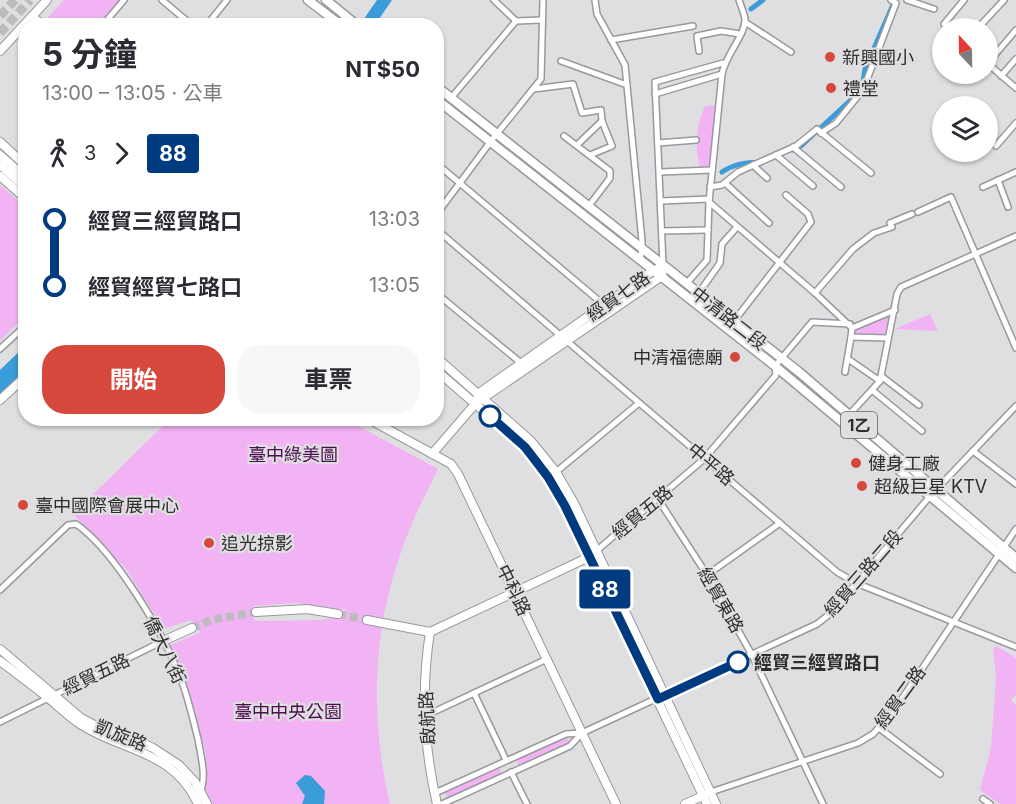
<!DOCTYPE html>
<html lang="zh-TW">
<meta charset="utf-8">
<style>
body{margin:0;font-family:Inter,"Noto Sans TC",sans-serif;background:#f7f7f7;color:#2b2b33;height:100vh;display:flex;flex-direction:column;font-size:22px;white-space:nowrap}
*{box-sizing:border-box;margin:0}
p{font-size:20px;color:#7c7c81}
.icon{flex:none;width:33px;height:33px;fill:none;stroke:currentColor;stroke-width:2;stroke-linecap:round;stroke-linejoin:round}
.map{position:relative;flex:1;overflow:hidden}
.panel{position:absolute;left:18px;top:18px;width:426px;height:408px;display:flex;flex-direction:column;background:#fff;border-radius:24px;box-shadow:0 2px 4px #0004}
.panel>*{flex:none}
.badge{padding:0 12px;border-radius:4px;font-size:21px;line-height:39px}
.needle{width:39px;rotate:338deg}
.buttons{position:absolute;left:932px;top:18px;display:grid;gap:12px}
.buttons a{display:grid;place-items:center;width:66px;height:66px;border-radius:50%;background:#fff;box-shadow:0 2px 4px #0004;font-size:30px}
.map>.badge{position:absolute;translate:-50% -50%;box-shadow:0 0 0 3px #fff}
.legs{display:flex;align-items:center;gap:9px;height:66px;padding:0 24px;font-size:20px}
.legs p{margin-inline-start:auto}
.headline{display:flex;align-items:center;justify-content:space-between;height:102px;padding:0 24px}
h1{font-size:33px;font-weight:700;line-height:45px}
.cta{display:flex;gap:12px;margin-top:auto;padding:12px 24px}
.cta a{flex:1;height:69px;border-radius:24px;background:#d6483b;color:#fff;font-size:24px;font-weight:700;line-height:69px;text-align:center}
.cta a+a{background:#f7f7f7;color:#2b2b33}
ul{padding:0 24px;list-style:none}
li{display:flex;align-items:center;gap:21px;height:66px;font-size:22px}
li i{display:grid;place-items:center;width:9px;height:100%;margin:0 8px;background:currentColor}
li i::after{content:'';width:15px;height:15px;margin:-8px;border:4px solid;border-radius:50%;background:#fff}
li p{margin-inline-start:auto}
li:first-child i{background:linear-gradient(#0000 50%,currentColor 0)}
li:last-child i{background:linear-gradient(currentColor 50%,#0000 0)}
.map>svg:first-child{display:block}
.green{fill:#f1b3f3;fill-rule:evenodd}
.water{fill:#3a9cd8}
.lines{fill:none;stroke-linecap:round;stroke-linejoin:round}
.canal{stroke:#3a9cd8;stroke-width:5}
.secondary-tunnel{stroke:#bcbcbe;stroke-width:8;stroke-dasharray:8 4;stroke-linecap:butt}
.highway-tunnel{stroke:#bcbcbe;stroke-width:9;stroke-dasharray:9 4.5;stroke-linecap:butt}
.street-casing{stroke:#98999c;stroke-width:8}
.secondary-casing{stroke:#98999c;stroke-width:10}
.primary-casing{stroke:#98999c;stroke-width:11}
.street{stroke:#fff;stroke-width:5}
.secondary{stroke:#fff;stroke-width:8}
.primary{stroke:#fff;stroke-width:8}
.line-1-casing{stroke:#fff;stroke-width:14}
.line-1{stroke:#003b80;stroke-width:9}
.poi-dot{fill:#d6483b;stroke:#dfdfe2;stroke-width:2}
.stop-1-dot{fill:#fff;stroke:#003b80;stroke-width:3}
.labels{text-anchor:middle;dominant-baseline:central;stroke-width:4.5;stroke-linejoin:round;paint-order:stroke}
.shield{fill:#dfdfe2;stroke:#636365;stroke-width:1.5}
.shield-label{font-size:16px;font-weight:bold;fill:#2e2e2f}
.poi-label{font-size:18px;fill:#2e2e2f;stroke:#dfdfe2;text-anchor:start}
.street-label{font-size:18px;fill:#2e2e2f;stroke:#dfdfe2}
.park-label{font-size:18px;fill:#4c0d50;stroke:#dfdfe2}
.stop-label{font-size:18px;font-weight:bold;fill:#2e2e2f;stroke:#dfdfe2;text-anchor:start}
</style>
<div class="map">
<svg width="1016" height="804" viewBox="0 0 1016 804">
<rect width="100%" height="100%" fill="#dfdfe2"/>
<g class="green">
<path d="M 64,0 L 120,0 L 97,25 L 58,25 L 48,17 Z"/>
<path d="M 716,105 L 710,167 L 700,167 C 694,146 696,126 705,106 Z"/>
<path d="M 0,185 L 26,207 L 25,316 L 0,341 Z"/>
<path d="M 892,310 L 889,329 L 884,334 L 856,333 L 856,329 Z"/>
<path d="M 930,314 L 938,331 L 895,329 Z"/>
<path d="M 170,419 L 345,419 L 438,469 C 423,499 408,529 398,561 C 372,638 371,725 390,804 L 212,804 L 204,788 L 206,754 L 189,690 L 171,645 L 201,632 L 194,629 L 191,620 L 164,629 L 126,569 L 73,514 ZM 297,603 L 332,610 L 347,609 L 335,617 L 322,620 L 254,621 L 254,606 Z"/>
<path d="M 997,646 L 1016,658 L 1016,694 L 1011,701 L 1016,705 L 1016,804 L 1000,804 L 980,790 L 991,748 L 996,676 L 993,649 Z"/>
<path d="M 565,738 L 569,739 L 569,743 L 519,766 L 516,760 Z"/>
<path d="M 499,767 L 502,774 L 451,797 L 447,797 L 445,793 L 447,790 Z"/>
</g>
<g class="water">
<path d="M 377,0 L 392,0 L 375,25 L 359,26 Z"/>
<path d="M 25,346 L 25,370 L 0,394 L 0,370 Z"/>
<path d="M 305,775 L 311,776 L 325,791 L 324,804 L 302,804 L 305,796 L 296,783 Z"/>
</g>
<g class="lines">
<g class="canal">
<path d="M 751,9 L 763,0"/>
<path d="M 793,150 L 801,146 L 855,96 L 863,82 L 865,69 L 895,0"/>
<path d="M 722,172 C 732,165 748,161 759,163"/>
</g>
<g class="secondary-tunnel">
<path d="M 338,614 L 367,620"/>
<path d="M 192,628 L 211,620 L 256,612"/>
</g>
<g class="highway-tunnel">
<path d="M 0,16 L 15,0"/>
<path d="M 0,33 L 30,0"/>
</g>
<g class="street-casing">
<g id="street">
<path d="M 162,0 L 193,26"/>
<path d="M 494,0 L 516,21"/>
<path d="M 595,0 L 597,14 L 625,65 L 642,241 L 642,250 L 640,259"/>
<path d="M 907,0 L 934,9"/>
<path d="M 745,22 L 791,52"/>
<path d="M 102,26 L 124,0"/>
<path d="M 206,26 L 227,0"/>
<path d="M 946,28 L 944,24 L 964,0"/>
<path d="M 978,28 L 1004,0"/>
<path d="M 611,40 L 693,26"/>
<path d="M 699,51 L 697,36 L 721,31 L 740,34"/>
<path d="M 561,61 L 627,85"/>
<path d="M 987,63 L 1016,88"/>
<path d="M 987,64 L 1016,30"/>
<path d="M 1001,76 L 1016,59"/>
<path d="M 534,89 L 573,84 L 582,113 L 601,110 L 602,121 L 577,145"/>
<path d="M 655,94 L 722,74"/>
<path d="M 451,98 L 516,21 L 542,20"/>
<path d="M 821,133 L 836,123 L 863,90 L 896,3 L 891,0"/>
<path d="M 564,136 L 610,171 L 610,178 L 588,207"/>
<path d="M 658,143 L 696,140"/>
<path d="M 996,146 L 1016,123"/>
<path d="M 793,147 L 841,187"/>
<path d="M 590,155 L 612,146 L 602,121"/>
<path d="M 776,155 L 813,186"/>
<path d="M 436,163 L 604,305"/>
<path d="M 753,165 L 767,178"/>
<path d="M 660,172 L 712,170"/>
<path d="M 998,180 L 1008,207"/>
<path d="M 725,183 L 769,223"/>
<path d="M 710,187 L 722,185 L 738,172 L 796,146 L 817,129 L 871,173"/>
<path d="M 983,187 L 1016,172"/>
<path d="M 661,201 L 709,199"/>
<path d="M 709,202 L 815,293 L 852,328"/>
<path d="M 918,212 L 951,197 L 1016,348"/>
<path d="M 436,215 L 491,141 L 541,79 L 543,0"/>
<path d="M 436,229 L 837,572 L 856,583 L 1016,647"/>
<path d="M 662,231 L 708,230"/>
<path d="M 663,265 L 655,82 L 723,63"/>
<path d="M 686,284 L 707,260 L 709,202 L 722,74 C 725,56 746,34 745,19 C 744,13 741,6 739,0"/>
<path d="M 436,293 L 521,363"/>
<path d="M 815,293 L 853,249 L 874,233 L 892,227 L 890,223 L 912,214"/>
<path d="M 698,294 L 720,263 L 722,244 L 737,227"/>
<path d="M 734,321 L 811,222 L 808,214 L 786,195"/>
<path d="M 852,328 L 895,310"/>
<path d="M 852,328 L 851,337 L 888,338"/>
<path d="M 0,349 L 26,325"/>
<path d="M 848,359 L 880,381"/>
<path d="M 845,372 L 851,337"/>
<path d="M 881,376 L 919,405"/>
<path d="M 872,390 L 922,431"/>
<path d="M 848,416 L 880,381 L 897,294 L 901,287 L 1016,236"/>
<path d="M 973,451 L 1016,484"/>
<path d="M 556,472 L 639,403"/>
<path d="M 658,499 L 707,575 L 752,655 L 823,804"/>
<path d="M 595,552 L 704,459 L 776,375 L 775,366 L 812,322 L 850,324"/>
<path d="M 707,575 L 780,523"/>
<path d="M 0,590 L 68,525 L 76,524 C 115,551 166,637 182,682 C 189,701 193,720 198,739 C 201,757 207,776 200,793"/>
<path d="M 474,693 L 506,760"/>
<path d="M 425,716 L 547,659"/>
<path d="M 0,722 L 163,641"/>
<path d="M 879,728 L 940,774"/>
<path d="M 511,772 L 527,804"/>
<path d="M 711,792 L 858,743 L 873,734 L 893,712 L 1016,529"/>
<path d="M 435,793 L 566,734 L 582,733 L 817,624 L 831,613 L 931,495 L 1016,406"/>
<path d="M 983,799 L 990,804"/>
<path d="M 442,804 L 570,746 L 582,733"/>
</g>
</g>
<g class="secondary-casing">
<g id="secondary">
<path d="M 32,16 L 43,26"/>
<path d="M 0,51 L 47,0"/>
<path d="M 0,142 L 26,166"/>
<path d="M 0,155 L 26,178"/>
<path d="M 0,165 L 26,188"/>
<path d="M 0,176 L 26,199"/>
<path d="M 436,357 L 531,441 L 556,472 L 574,503 L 716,804"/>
<path d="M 436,370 L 525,447 L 548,477 L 565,506 L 707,804"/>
<path d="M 0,400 L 26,376"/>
<path d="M 367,418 L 440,458 L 451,464 L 458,474 L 616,804"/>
<path d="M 432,454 L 476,403 L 662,276 L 663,267 L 654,270 L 479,393 L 476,403"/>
<path d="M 256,612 L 307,609 L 338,614"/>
<path d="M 367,620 L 430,632 L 589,557"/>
<path d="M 430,632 C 421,689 424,748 437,804"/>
<path d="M 163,641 L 192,628"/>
<path d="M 0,649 L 81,718 L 106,731 L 131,738 L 153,748 L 179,765 L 195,782 L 207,804"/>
<path d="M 0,661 C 16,673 32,685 47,697 C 58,706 68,716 80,724 C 123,752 174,750 198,804"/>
<path d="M 685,804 L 707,794"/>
</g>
</g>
<g class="primary-casing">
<g id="primary">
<path d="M 308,0 L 342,26"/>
<path d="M 326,0 L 358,26"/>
<path d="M 436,86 L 799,372 L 1016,558"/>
<path d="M 436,99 L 775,366 L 1016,568"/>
</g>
</g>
<use href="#street" class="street"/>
<use href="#secondary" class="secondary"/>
<use href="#primary" class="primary"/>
</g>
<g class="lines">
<g class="line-1-casing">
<path id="line-1" d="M 490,416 L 525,447 L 548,477 L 565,506 L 658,699 L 738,662"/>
</g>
<use href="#line-1" class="line-1"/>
</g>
<g class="poi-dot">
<circle cx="830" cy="57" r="6"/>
<circle cx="831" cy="88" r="6"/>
<circle cx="735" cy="357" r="6"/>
<circle cx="856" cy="463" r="6"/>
<circle cx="862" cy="486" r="6"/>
<circle cx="23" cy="505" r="6"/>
<circle cx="209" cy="543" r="6"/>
</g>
<g class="stop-1-dot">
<circle cx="490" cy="416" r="10"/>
<circle cx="738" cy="662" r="10"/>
</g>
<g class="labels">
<rect class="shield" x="841" y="412" width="36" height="26" rx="4.5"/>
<g class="shield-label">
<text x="859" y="425">1乙</text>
</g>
<g class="poi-label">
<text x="842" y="57">新興國小</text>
<text x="843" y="88">禮堂</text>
<text x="723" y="357" text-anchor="end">中清福德廟</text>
<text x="868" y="463">健身工廠</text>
<text x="874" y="486">超級巨星 KTV</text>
<text x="35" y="505">臺中國際會展中心</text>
<text x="221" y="543">追光掠影</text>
</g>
<g class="street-label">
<text transform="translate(618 296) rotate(-35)">經貿七路</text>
<text transform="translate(729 318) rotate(38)">中清路二段</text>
<text transform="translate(711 464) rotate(40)">中平路</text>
<text transform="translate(642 512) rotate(-40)">經貿五路</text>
<text transform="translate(863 573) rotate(-49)">經貿三路二段</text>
<text transform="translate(514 590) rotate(64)">中科路</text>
<text transform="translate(721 600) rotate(60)">經貿東路</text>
<text transform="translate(165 650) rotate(64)">僑大八街</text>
<text transform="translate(96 674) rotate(-26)">經貿五路</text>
<text transform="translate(900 697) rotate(-54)">經貿二路</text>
<text transform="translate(427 718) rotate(-93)">啟航路</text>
<text transform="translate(121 735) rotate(22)">凱旋路</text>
</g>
<g class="park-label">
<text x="293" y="454">臺中綠美圖</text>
<text x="288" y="711">臺中中央公園</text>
</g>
<g class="stop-label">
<text x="754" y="662">經貿三經貿路口</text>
</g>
</g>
</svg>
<div class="buttons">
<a><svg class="needle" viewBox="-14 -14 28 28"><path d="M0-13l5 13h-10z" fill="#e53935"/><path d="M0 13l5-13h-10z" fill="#7c7c81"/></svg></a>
<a><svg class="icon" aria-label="layers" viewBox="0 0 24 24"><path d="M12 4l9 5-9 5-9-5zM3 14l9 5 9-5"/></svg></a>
</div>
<b class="badge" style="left:605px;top:589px;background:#003b80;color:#fff">88</b>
<section class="panel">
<div class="headline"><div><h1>5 分鐘</h1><p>13:00 – 13:05 · 公車</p></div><b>NT$50</b></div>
<div class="legs"><svg class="icon" aria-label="walk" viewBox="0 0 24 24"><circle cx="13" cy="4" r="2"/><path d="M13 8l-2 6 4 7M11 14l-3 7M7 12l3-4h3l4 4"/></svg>3<svg class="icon" aria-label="forward" viewBox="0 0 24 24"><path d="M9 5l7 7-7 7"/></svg><b class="badge" style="background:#003b80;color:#fff">88</b></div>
<ul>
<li><i style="color:#003b80"></i><b>經貿三經貿路口</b><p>13:03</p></li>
<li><i style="color:#003b80"></i><b>經貿經貿七路口</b><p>13:05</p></li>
</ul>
<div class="cta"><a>開始</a><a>車票</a></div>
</section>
</div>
